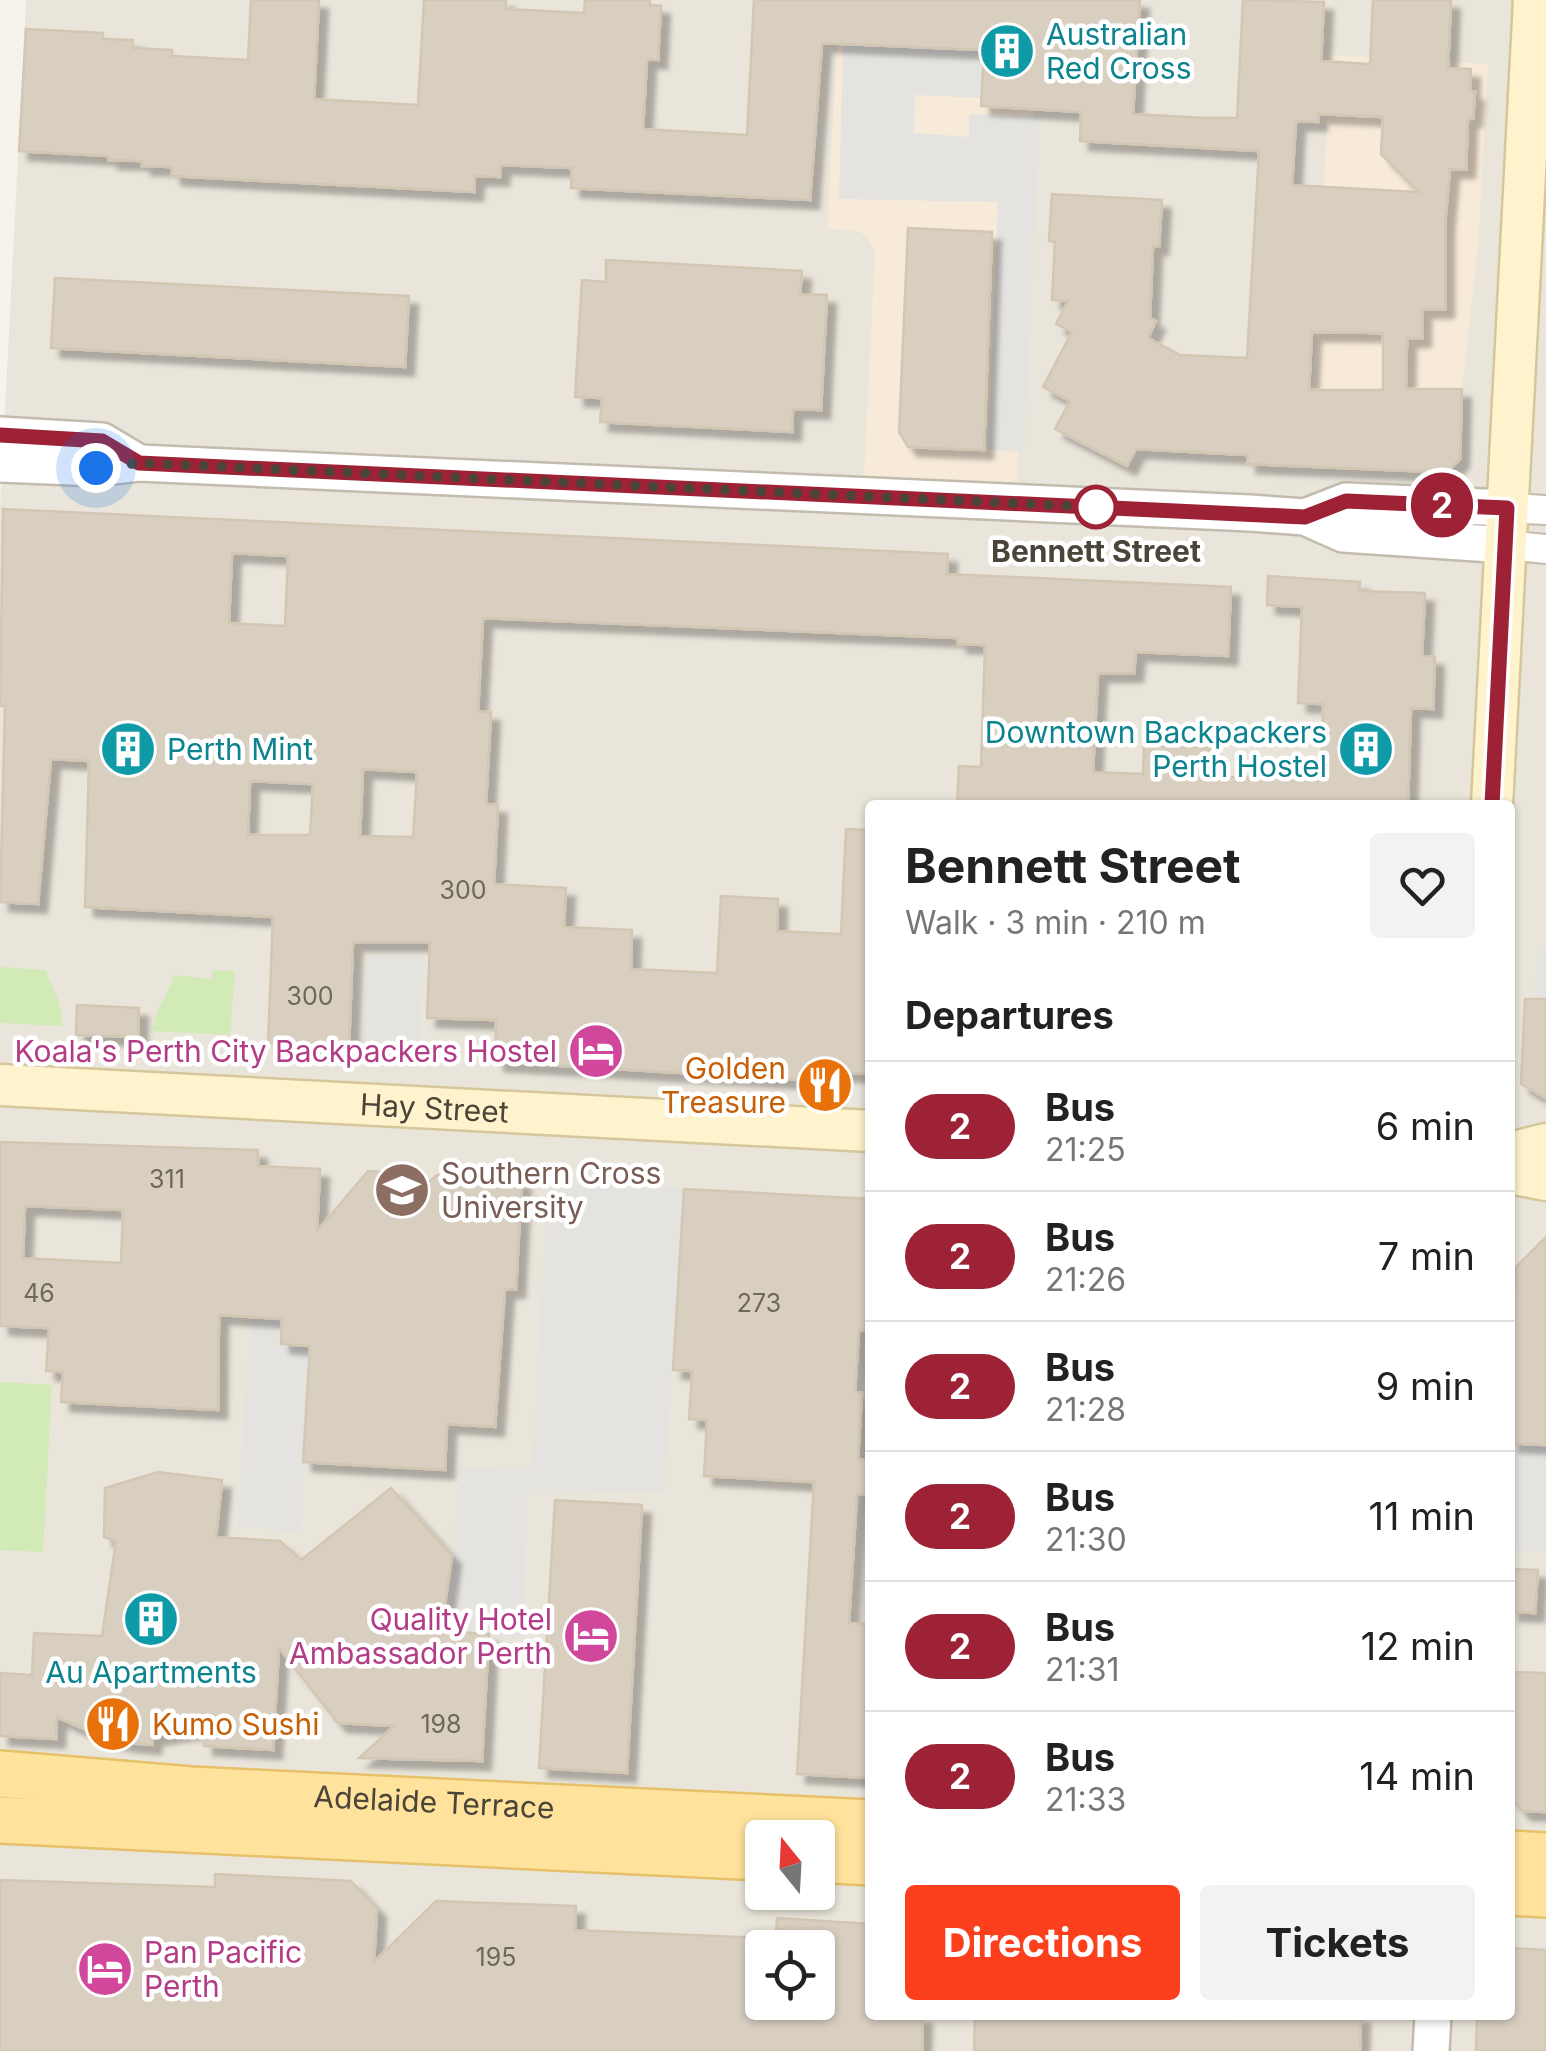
<!DOCTYPE html>
<meta charset="utf-8">
<style>
body{margin:0;font-family:Inter,sans-serif;background:#f2f2f2;color:#222;height:100vh;display:flex;flex-direction:column;font-size:38px;white-space:nowrap}
*{box-sizing:border-box;margin:0}
p{font-size:32px;color:#767676}
.icon{flex:none;width:55px;height:55px;fill:none;stroke:currentColor;stroke-width:2;stroke-linecap:round;stroke-linejoin:round}
.map{position:relative;flex:1;overflow:hidden}
.details{position:absolute;left:865px;top:800px;width:650px;height:1220px;display:flex;flex-direction:column;background:#fff;border-radius:10px;box-shadow:0 2px 8px #0004}
.details>*{flex:none}
.badge{padding:0 20px;border-radius:32px;font-size:35px;line-height:65px}
.needle{width:65px;rotate:342deg}
.controls{position:absolute;left:745px;top:1820px;display:grid;gap:20px}
.controls a{display:grid;place-items:center;width:90px;height:90px;border-radius:10px;background:#fff;box-shadow:0 2px 8px #0004;font-size:50px}
.you{position:absolute;width:50px;height:50px;margin:-25px;border:8px solid #fff;border-radius:50%;background:#1a73e8;box-shadow:0 0 0 15px #1a73e833}
.map>.badge{position:absolute;translate:-50% -50%;box-shadow:0 0 0 5px #fff}
h2{padding:0 40px;font-size:38px;line-height:90px}
.round{display:grid;place-items:center;flex:none;width:105px;height:105px;border-radius:10px;background:#f2f2f2}
.overview{display:flex;align-items:center;justify-content:space-between;height:170px;padding:0 40px}
h1{font-size:48px;font-weight:700;line-height:75px}
.cta{display:flex;gap:20px;margin-top:auto;padding:20px 40px}
.cta a{flex:1;height:115px;border-radius:10px;background:#fc3f1d;color:#fff;font-size:40px;font-weight:700;line-height:115px;text-align:center}
.cta a+a{background:#f2f2f2;color:#222}
ul{padding:0;list-style:none}
li{display:flex;align-items:center;gap:30px;height:130px;padding:0 40px;border-top:2px solid #e0e0e0}
li div{flex:1}
li b{display:block;font-size:38px}
li em{font-style:normal}
li .badge{min-width:110px;font-weight:700;text-align:center}
.map>svg:first-child{display:block}
.residential{fill:#eae5da;fill-rule:evenodd}
.commercial{fill:#f7ead8}
.green{fill:#d2eab5}
.parking{fill:#e5e3e0}
.building{fill:#d8cfc1;stroke:#d3c7b4;stroke-width:2.5;fill-rule:evenodd;filter:url(#shadow)}
.lines{fill:none;stroke-linecap:round;stroke-linejoin:round}
.minor-casing{stroke:#c2bbae;stroke-width:32}
.tertiary-casing{stroke:#c2bbae;stroke-width:40}
.secondary-casing{stroke:#d6c79b;stroke-width:45}
.primary-casing{stroke:#e6c16a;stroke-width:50}
.minor{stroke:#fff;stroke-width:28}
.tertiary{stroke:#fff;stroke-width:35}
.secondary{stroke:#fff3cd;stroke-width:40}
.primary{stroke:#ffe39c;stroke-width:45}
.line-casing{stroke:#fff;stroke-width:22}
.line{stroke:#9d2235;stroke-width:15}
.walk{stroke:#4b4439;stroke-width:10;stroke-dasharray:0 18}
.stop-dot{fill:#fff;stroke:#9d2235;stroke-width:5}
.labels{text-anchor:middle;dominant-baseline:central;stroke-width:9;stroke-linejoin:round;paint-order:stroke}
.number-label{font-size:25px;fill:#6e675b}
.culture-label{font-size:30px;fill:#0d838f;stroke:#fff;text-anchor:start}
.stop-label{font-size:30px;font-weight:bold;fill:#4b4439;stroke:#fff}
.hotel-label{font-size:30px;fill:#b23c85;stroke:#fff;text-anchor:end}
.food-label{font-size:30px;fill:#c56008;stroke:#fff;text-anchor:end}
.street-label{font-size:30px;fill:#4b4439;stroke:#fff}
.education-label{font-size:30px;fill:#785e54;stroke:#fff;text-anchor:start}
</style>
<div class="map">
<svg width="1546" height="2051" viewBox="0 0 1546 2051">
<defs>
<filter id="shadow"><feDropShadow dx="9" dy="9" stdDeviation="2.5" flood-color="#0004"/></filter>
</defs>
<rect width="100%" height="100%" fill="#f6f3ec"/>
<path class="residential" d="M 26,0 L 1546,0 L 1546,2051 L 0,2051 L 0,509 ZM 870,805 L 1510,805 L 1510,2015 L 870,2015 ZM 762,1838 L 818,1838 L 818,1892 L 762,1892 ZM 762,1948 L 818,1948 L 818,2002 L 762,2002 Z"/>
<g class="commercial">
<path d="M 840,0 L 1039,0 L 1016,503 L 863,496 L 875,252 L 867,237 L 860,232 L 827,228 Z"/>
<path d="M 1331,55 L 1488,64 L 1478,246 L 1462,389 L 1460,459 L 1451,468 L 1437,472 L 1308,467 Z"/>
</g>
<g class="green">
<path d="M 0,967 L 46,970 C 53,992 63,1003 62,1026 L 0,1023 Z"/>
<path d="M 213,970 L 235,971 L 230,1035 L 153,1031 C 155,1006 168,998 174,975 L 212,979 Z"/>
<path d="M 0,1382 L 52,1385 L 43,1552 L 0,1550 Z"/>
</g>
<g class="parking">
<path d="M 950,1 L 986,3 L 982,98 L 915,95 L 914,133 L 969,137 L 969,114 L 1040,117 L 1024,452 L 988,450 L 998,202 L 839,199 L 843,44 L 940,48 Z"/>
<path d="M 1538,946 L 1546,946 L 1546,1009 L 1533,1009 Z"/>
<path d="M 367,957 L 424,960 L 418,1052 L 362,1049 Z"/>
<path d="M 548,1181 L 684,1189 L 664,1493 L 528,1489 L 522,1639 L 449,1632 L 459,1468 L 532,1470 Z"/>
<path d="M 250,1317 L 282,1319 L 281,1344 L 310,1346 L 301,1534 L 238,1525 Z"/>
<path d="M 1510,1443 L 1546,1445 L 1546,1552 L 1510,1550 Z"/>
</g>
<g class="building">
<path d="M 251,0 L 319,0 L 314,99 L 418,105 L 424,0 L 506,0 L 506,9 L 584,13 L 585,0 L 650,0 L 650,5 L 661,6 L 658,60 L 647,59 L 643,129 L 747,135 L 754,0 L 1140,0 L 1133,114 L 1207,118 L 1237,118 L 1243,0 L 1324,2 L 1321,61 L 1370,64 L 1373,0 L 1451,0 L 1448,68 L 1471,69 L 1470,92 L 1475,92 L 1473,118 L 1468,118 L 1466,169 L 1450,169 L 1445,224 L 1445,309 L 1422,309 L 1422,338 L 1407,338 L 1406,389 L 1462,389 L 1460,459 L 1451,468 L 1436,472 L 1247,464 L 1248,455 L 1136,449 L 1127,466 L 1055,429 L 1070,401 L 1043,387 L 1072,332 L 1056,324 L 1068,301 L 1052,300 L 1055,242 L 1049,241 L 1052,194 L 1162,200 L 1159,246 L 1153,246 L 1150,318 L 1156,321 L 1148,338 L 1180,355 L 1247,358 L 1259,151 L 1080,141 L 1081,112 L 981,106 L 984,50 L 822,43 L 810,200 L 571,188 L 572,168 L 501,165 L 500,177 L 475,176 L 474,192 L 172,176 L 172,167 L 142,166 L 142,161 L 109,160 L 109,156 L 19,151 L 26,29 L 103,33 L 103,39 L 133,40 L 133,48 L 172,50 L 172,56 L 248,60 ZM 1318,114 L 1383,117 L 1381,154 L 1418,192 L 1292,185 L 1296,121 L 1318,122 ZM 1312,332 L 1383,333 L 1383,390 L 1309,390 Z"/>
<path d="M 908,228 L 992,232 L 984,450 L 908,447 L 899,432 Z"/>
<path d="M 606,260 L 802,271 L 800,294 L 827,295 L 821,410 L 793,409 L 792,432 L 600,422 L 602,398 L 575,397 L 582,280 L 606,282 Z"/>
<path d="M 55,278 L 409,296 L 405,367 L 51,348 Z"/>
<path d="M 3,509 L 948,554 L 947,574 L 1231,587 L 1228,656 L 1136,652 L 1134,673 L 1098,673 L 1093,772 L 1143,774 L 1144,745 L 1171,746 L 1210,748 L 1208,776 L 1321,780 L 1323,704 L 1298,703 L 1302,607 L 1267,605 L 1268,576 L 1360,582 L 1359,591 L 1425,593 L 1422,656 L 1435,657 L 1433,709 L 1411,708 L 1408,805 L 957,805 L 959,766 L 981,767 L 985,645 L 958,644 L 958,638 L 483,618 L 478,712 L 491,712 L 486,804 L 498,805 L 494,884 L 566,888 L 564,927 L 632,930 L 631,969 L 717,973 L 721,896 L 778,899 L 777,931 L 841,934 L 846,829 L 870,830 L 870,1074 L 835,1072 L 834,1082 L 495,1062 L 496,1020 L 427,1018 L 430,942 L 353,942 L 349,1047 L 268,1043 L 273,917 L 85,907 L 89,761 L 51,759 L 38,904 L 0,902 L 5,706 L 0,706 ZM 232,553 L 288,556 L 285,626 L 229,623 ZM 363,769 L 417,772 L 413,837 L 360,836 ZM 250,781 L 313,784 L 310,835 L 248,835 Z"/>
<path d="M 1525,999 L 1546,999 L 1546,1098 L 1521,1084 Z"/>
<path d="M 77,1005 L 139,1008 L 138,1037 L 76,1035 Z"/>
<path d="M 0,1142 L 258,1150 L 258,1166 L 320,1169 L 317,1231 L 368,1171 L 412,1174 L 423,1187 L 437,1175 L 522,1180 L 516,1289 L 505,1289 L 495,1427 L 447,1424 L 445,1470 L 303,1462 L 310,1346 L 281,1344 L 282,1319 L 219,1315 L 218,1410 L 61,1402 L 63,1372 L 46,1371 L 49,1328 L 0,1326 ZM 25,1206 L 123,1210 L 121,1263 L 23,1258 Z"/>
<path d="M 684,1189 L 870,1199 L 870,1330 L 859,1330 L 855,1392 L 862,1393 L 858,1459 L 870,1460 L 870,1494 L 857,1494 L 849,1623 L 870,1624 L 870,1778 L 797,1774 L 814,1482 L 704,1476 L 707,1420 L 689,1419 L 692,1371 L 673,1370 Z"/>
<path d="M 1546,1237 L 1546,1445 L 1510,1443 L 1516,1267 Z"/>
<path d="M 158,1472 L 222,1480 L 216,1537 L 280,1541 L 301,1560 L 391,1488 L 452,1556 L 441,1631 L 489,1634 L 482,1761 L 359,1758 L 394,1726 L 338,1723 L 279,1648 L 273,1750 L 204,1746 L 205,1728 L 153,1736 L 152,1745 L 129,1743 L 104,1738 L 57,1717 L 56,1739 L 0,1736 L 0,1673 L 32,1675 L 34,1633 L 102,1636 L 116,1541 L 104,1537 L 105,1488 Z"/>
<path d="M 555,1500 L 642,1505 L 627,1773 L 539,1768 Z"/>
<path d="M 1510,1569 L 1538,1570 L 1535,1613 L 1510,1612 Z"/>
<path d="M 1510,1672 L 1546,1673 L 1546,1812 L 1522,1811 L 1510,1797 Z"/>
<path d="M 215,1874 L 351,1881 L 377,1909 L 374,1962 L 436,1901 L 576,1906 L 575,1930 L 762,1938 L 762,2002 L 818,2002 L 818,1948 L 775,1948 L 777,1918 L 870,1924 L 870,2015 L 923,2015 L 922,2051 L 0,2051 L 0,1880 L 215,1887 Z"/>
<path d="M 1510,1948 L 1546,1950 L 1546,2051 L 1476,2051 L 1477,2015 L 1510,2015 Z"/>
<path d="M 1232,2015 L 1361,2015 L 1360,2051 L 974,2051 L 975,2019 L 1231,2020 Z"/>
</g>
<g class="lines">
<g class="minor-casing">
<g id="minor">
<path d="M 1507,508 L 1546,510"/>
<path d="M 1506,545 L 1546,549"/>
</g>
</g>
<g class="tertiary-casing">
<g id="tertiary">
<path d="M 0,435 L 102,441 L 139,463"/>
<path d="M 0,464 L 96,468 L 139,463 L 1250,513 L 1305,517 L 1343,534 L 1506,545"/>
<path d="M 1305,517 L 1346,501 L 1507,508"/>
<path d="M 1431,2051 L 1433,2015"/>
</g>
</g>
<g class="secondary-casing">
<g id="secondary">
<path d="M 1492,805 L 1534,0"/>
<path id="s1" d="M 0,1085 L 870,1131"/>
<path d="M 1510,1153 L 1546,1144"/>
<path d="M 1510,1173 L 1546,1180"/>
</g>
</g>
<g class="primary-casing">
<g id="primary">
<path id="s2" d="M 0,1774 L 191,1790 L 870,1823"/>
<path d="M 0,1820 L 762,1857"/>
<path d="M 1510,1854 L 1546,1856"/>
<path d="M 818,1859 L 870,1862"/>
<path d="M 1510,1892 L 1546,1894"/>
</g>
</g>
<use href="#minor" class="minor"/>
<use href="#tertiary" class="tertiary"/>
<use href="#secondary" class="secondary"/>
<use href="#primary" class="primary"/>
</g>
<g class="lines">
<g class="line-casing">
<path id="line" d="M 0,435 L 102,441 L 139,463 L 1305,517 L 1346,501 L 1507,508 L 1492,805"/>
</g>
<use href="#line" class="line"/>
<path class="walk" d="M 96,468 L 139,463 L 1096,507"/>
</g>
<defs>
<g id="building-disc" transform="scale(2.875)"><circle r="9.5" fill="#0f9aa8" stroke="#fff"/><path d="M-4-6H4V6H1V3H-1V6H-4ZM-2.5-4.3h1.7v1.8h-1.7ZM.8-4.3h1.7v1.8H.8ZM-2.5-1h1.7V.8h-1.7ZM.8-1h1.7V.8H.8Z" fill="#fff"/></g>
<g id="hotel-disc" transform="scale(2.875)"><circle r="9.5" fill="#d1479c" stroke="#fff"/><path d="M-6-4.5h1.5V1H6V5H4.5V3h-9V5H-6ZM-4 0a1.8 1.8 0 1 1 3.6 0ZM.5 0V-2.5h3Q6-2.5 6 0Z" fill="#fff"/></g>
<g id="restaurant-disc" transform="scale(2.875)"><circle r="9.5" fill="#e8710a" stroke="#fff"/><path d="M-5-6h1v4h1v-4h1v4h1v-4h1v5L-1.5 .5V6h-2V.5L-5-1ZM5-6V6H3V1.5H1.5Q1.5-4 5-6Z" fill="#fff"/></g>
<g id="university-disc" transform="scale(2.875)"><circle r="9.5" fill="#8d6e63" stroke="#fff"/><path d="M0-5L7-2L0 1L-7-2ZM-4 1L0 2.5L4 1V4Q0 6-4 4Z" fill="#fff"/></g>
</defs>
<g fill-rule="evenodd">
<use href="#building-disc" x="1007" y="51"/>
<use href="#building-disc" x="128" y="749"/>
<use href="#building-disc" x="1366" y="749"/>
<use href="#hotel-disc" x="596" y="1051"/>
<use href="#restaurant-disc" x="825" y="1085"/>
<use href="#university-disc" x="402" y="1190"/>
<use href="#building-disc" x="151" y="1619"/>
<use href="#hotel-disc" x="591" y="1636"/>
<use href="#restaurant-disc" x="113" y="1724"/>
<use href="#hotel-disc" x="105" y="1969"/>
</g>
<circle class="stop-dot" cx="1096" cy="507" r="20"/>
<g class="labels">
<g class="number-label">
<text x="463" y="890">300</text>
<text x="310" y="996">300</text>
<text x="167" y="1179">311</text>
<text x="39" y="1293">46</text>
<text x="759" y="1303">273</text>
<text x="441" y="1724">198</text>
<text x="496" y="1957">195</text>
</g>
<g class="culture-label">
<text x="1046" y="34">Australian<tspan x="1046" dy="34">Red Cross</tspan></text>
<text x="1327" y="732" text-anchor="end">Downtown Backpackers<tspan x="1327" dy="34">Perth Hostel</tspan></text>
<text x="167" y="749">Perth Mint</text>
<text x="151" y="1672" text-anchor="middle">Au Apartments</text>
</g>
<g class="stop-label">
<text x="1096" y="551">Bennett Street</text>
</g>
<g class="hotel-label">
<text x="557" y="1051">Koala's Perth City Backpackers Hostel</text>
<text x="552" y="1619">Quality Hotel<tspan x="552" dy="34">Ambassador Perth</tspan></text>
<text x="144" y="1952" text-anchor="start">Pan Pacific<tspan x="144" dy="34">Perth</tspan></text>
</g>
<g class="food-label">
<text x="786" y="1068">Golden<tspan x="786" dy="34">Treasure</tspan></text>
<text x="152" y="1724" text-anchor="start">Kumo Sushi</text>
</g>
<g class="street-label">
<text stroke="none"><textPath href="#s1" startOffset="435">Hay Street</textPath></text>
<text stroke="none"><textPath href="#s2" startOffset="435">Adelaide Terrace</textPath></text>
</g>
<g class="education-label">
<text x="441" y="1173">Southern Cross<tspan x="441" dy="34">University</tspan></text>
</g>
</g>
</svg>
<div class="controls">
<a><svg class="needle" viewBox="-14 -14 28 28"><path d="M0-13l5 13h-10z" fill="#e53935"/><path d="M0 13l5-13h-10z" fill="#767676"/></svg></a>
<a><svg class="icon" aria-label="locate" viewBox="0 0 24 24"><circle cx="12" cy="12" r="6"/><path d="M12 2v4M12 18v4M2 12h4M18 12h4"/></svg></a>
</div>
<div class="you" style="left:96px;top:468px"></div>
<b class="badge" style="left:1442px;top:505px;background:#9d2235;color:#fff">2</b>
<section class="details">
<div class="overview"><div><h1>Bennett Street</h1><p>Walk · 3 min · 210 m</p></div><a class="round"><svg class="icon" aria-label="heart" viewBox="0 0 24 24"><path d="M12 20l-8-8c-3-5 5-10 8-4 3-6 11-1 8 4z"/></svg></a></div>
<h2>Departures</h2>
<ul>
<li><span class="badge" style="background:#9d2235;color:#fff">2</span><div><b>Bus</b><p>21:25</p></div><em>6 min</em></li>
<li><span class="badge" style="background:#9d2235;color:#fff">2</span><div><b>Bus</b><p>21:26</p></div><em>7 min</em></li>
<li><span class="badge" style="background:#9d2235;color:#fff">2</span><div><b>Bus</b><p>21:28</p></div><em>9 min</em></li>
<li><span class="badge" style="background:#9d2235;color:#fff">2</span><div><b>Bus</b><p>21:30</p></div><em>11 min</em></li>
<li><span class="badge" style="background:#9d2235;color:#fff">2</span><div><b>Bus</b><p>21:31</p></div><em>12 min</em></li>
<li><span class="badge" style="background:#9d2235;color:#fff">2</span><div><b>Bus</b><p>21:33</p></div><em>14 min</em></li>
</ul>
<div class="cta"><a>Directions</a><a>Tickets</a></div>
</section>
</div>
